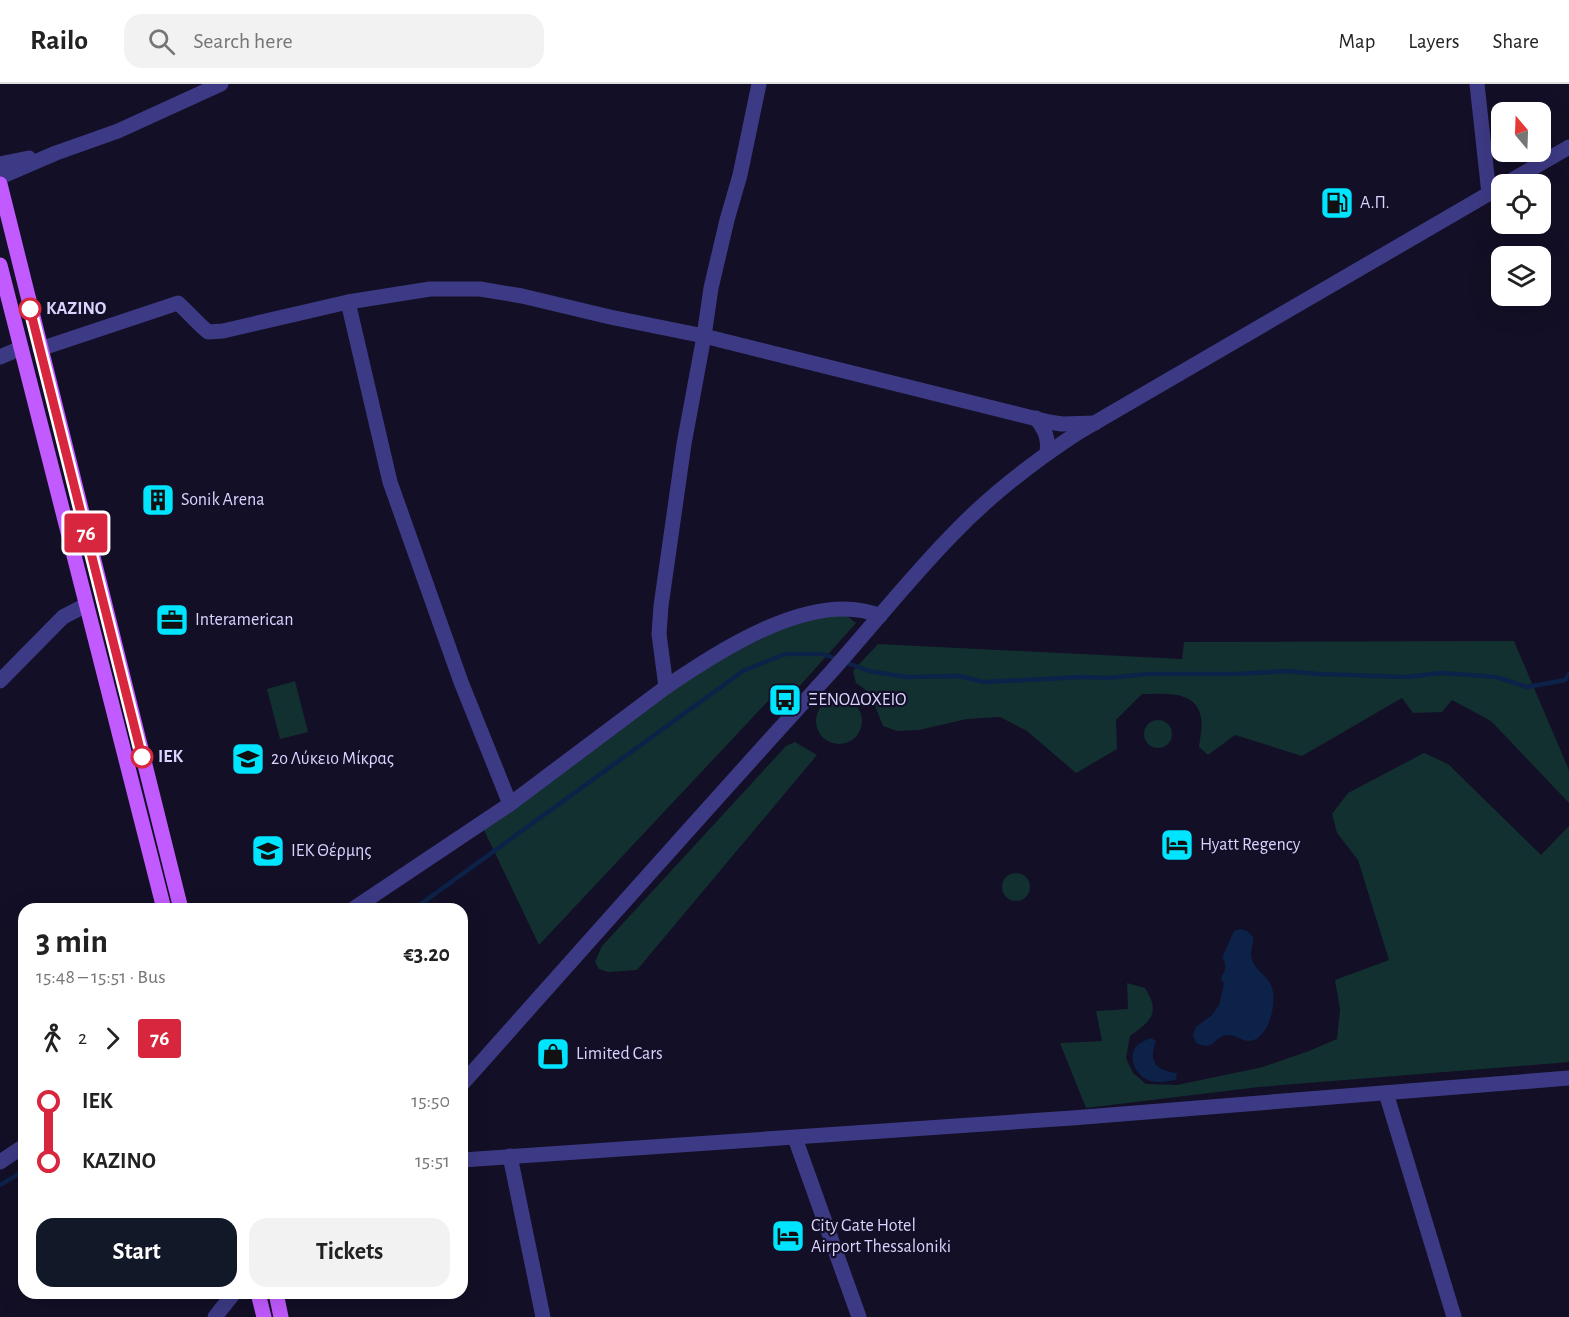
<!DOCTYPE html>
<meta charset="utf-8">
<style>
body{margin:0;font-family:"Alegreya Sans",sans-serif;background:#f2f2f2;color:#222;height:100vh;display:flex;flex-direction:column;font-size:22px;white-space:nowrap}
*{box-sizing:border-box;margin:0}
p{font-size:20px;color:#767676}
.icon{flex:none;width:33px;height:33px;fill:none;stroke:currentColor;stroke-width:2;stroke-linecap:round;stroke-linejoin:round}
.map{position:relative;flex:1;overflow:hidden}
.details{position:absolute;left:18px;top:819px;width:450px;height:396px;display:flex;flex-direction:column;background:#fff;border-radius:18px;box-shadow:0 6px 24px #0002}
.details>*{flex:none}
.badge{padding:0 12px;border-radius:4px;font-size:21px;line-height:39px}
.needle{width:39px;rotate:341deg}
.controls{position:absolute;left:1491px;top:18px;display:grid;gap:12px}
.controls a{display:grid;place-items:center;width:60px;height:60px;border-radius:12px;background:#fff;box-shadow:0 6px 24px #0002;font-size:30px}
.map>.badge{position:absolute;translate:-50% -50%;box-shadow:0 0 0 3px #fff}
.legs{display:flex;align-items:center;gap:9px;height:66px;padding:0 18px;font-size:20px}
.legs p{margin-inline-start:auto}
.headline{display:flex;align-items:center;justify-content:space-between;height:102px;padding:0 18px}
h1{font-size:33px;font-weight:700;line-height:45px}
.button{display:flex;gap:12px;margin-top:auto;padding:12px 18px}
.button a{flex:1;height:69px;border-radius:18px;background:#111827;color:#fff;font-size:24px;font-weight:700;line-height:69px;text-align:center}
.button a+a{background:#f2f2f2;color:#222}
ul{padding:0 18px;list-style:none}
li{display:flex;align-items:center;gap:21px;height:60px;font-size:22px}
li i{display:grid;place-items:center;width:9px;height:100%;margin:0 8px;background:currentColor}
li i::after{content:'';width:15px;height:15px;margin:-8px;border:4px solid;border-radius:50%;background:#fff}
li p{margin-inline-start:auto}
li:first-child i{background:linear-gradient(#0000 50%,currentColor 0)}
li:last-child i{background:linear-gradient(currentColor 50%,#0000 0)}
header{display:flex;align-items:center;gap:36px;box-sizing:border-box;height:84px;padding:0 30px;background:#fff;border-bottom:2px solid #e0e0e0}
header strong{font-size:28px}
nav{display:flex;gap:33px;margin-inline-start:auto;font-size:21px}
.search{width:420px;height:54px;background:#f2f2f2;display:flex;align-items:center;gap:15px;box-sizing:border-box;padding:0 21px;border-radius:18px;color:#767676;font-size:22px}
.map>svg:first-child{display:block}
.green{fill:#12302f}
.water{fill:#0c2248}
.lines{fill:none;stroke-linecap:round;stroke-linejoin:round}
.stream{stroke:#0c2248;stroke-width:4.5}
.minor{stroke:#3d3a85;stroke-width:15}
.tertiary{stroke:#3d3a85;stroke-width:15}
.primary{stroke:#c25bff;stroke-width:15}
.line-1-casing{stroke:#fff;stroke-width:14}
.line-1{stroke:#d7263d;stroke-width:9}
.stop-1-dot{fill:#fff;stroke:#d7263d;stroke-width:3}
.labels{text-anchor:middle;dominant-baseline:central;stroke-width:4.5;stroke-linejoin:round;paint-order:stroke}
.poi-label{font-size:18px;fill:#d9d4ff;stroke:#130f26;text-anchor:start}
.stop-label{font-size:18px;font-weight:bold;fill:#d9d4ff;stroke:#130f26;text-anchor:start}
</style>
<header>
<strong>Railo</strong>
<div class="search"><svg class="icon" aria-label="search" viewBox="0 0 24 24"><circle cx="10" cy="10" r="6"/><path d="M15 15l6 6"/></svg>Search here</div>
<nav><a>Map</a><a>Layers</a><a>Share</a></nav>
</header>
<div class="map">
<svg width="1569" height="1233" viewBox="0 0 1569 1233">
<rect width="100%" height="100%" fill="#130f26"/>
<g class="green">
<path d="M 842,528 L 856,539 L 796,606 L 789,606 L 769,616 L 539,861 L 483,744 L 705,583 L 798,536 Z"/>
<path d="M 1514,557 L 1569,686 L 1569,719 L 1491,637 L 1452,616 L 1442,628 L 1413,629 L 1402,614 L 1302,672 L 1235,651 L 1208,671 L 1199,663 C 1200,654 1203,643 1201,634 C 1197,605 1163,610 1142,610 L 1116,636 L 1117,665 L 1076,689 L 1027,647 L 1000,633 L 967,635 L 919,646 L 897,647 L 883,642 L 870,609 L 856,599 L 853,587 L 878,560 L 1182,575 L 1184,558 Z"/>
<path d="M 295,597 L 308,648 L 280,655 L 267,605 Z"/>
<circle cx="839" cy="637" r="23"/>
<circle cx="1158" cy="650" r="14"/>
<path d="M 795,658 L 817,671 L 637,886 L 608,888 L 599,885 L 595,878 L 602,862 L 786,662 Z"/>
<path d="M 1424,669 L 1448,680 L 1541,771 L 1569,742 L 1569,978 L 1259,1003 L 1086,1024 L 1060,959 L 1102,957 L 1096,927 L 1128,925 L 1127,899 L 1145,904 C 1161,929 1151,937 1130,952 L 1126,974 L 1133,989 L 1146,1000 L 1177,1001 L 1263,983 L 1309,967 L 1337,955 L 1340,925 L 1335,896 L 1389,876 L 1358,776 L 1337,749 L 1332,730 L 1348,709 Z"/>
<circle cx="1016" cy="803" r="14"/>
</g>
<g class="water">
<path d="M 1240,845 L 1247,847 L 1253,853 C 1254,861 1249,868 1252,875 C 1255,886 1266,891 1271,901 C 1278,916 1270,953 1251,957 C 1242,958 1237,951 1229,951 C 1213,951 1216,968 1196,959 L 1193,951 L 1196,943 L 1212,931 L 1219,921 L 1224,900 L 1221,894 C 1225,886 1228,882 1222,874 L 1234,847 Z"/>
<path d="M 1151,954 L 1156,957 C 1148,978 1156,987 1177,989 L 1176,996 C 1167,997 1157,1000 1148,996 C 1137,992 1128,975 1135,964 C 1138,959 1146,956 1151,954 Z"/>
</g>
<g class="lines">
<g class="stream">
<path d="M 414,825 L 743,587 L 785,570 L 823,570 L 869,587 L 907,593 L 959,592 L 984,598 L 1083,593 L 1108,594 L 1147,590 L 1236,590 L 1287,587 L 1318,590 L 1406,593 L 1442,589 L 1496,593 L 1527,603 L 1565,596 L 1569,590"/>
<path d="M 0,1101 L 24,1087"/>
</g>
<g class="minor">
<path d="M 759,0 L 740,91 L 727,136 L 711,204 L 704,252 L 684,360 L 661,522 L 659,550 L 666,603 C 719,567 814,504 880,532"/>
<path d="M 1477,0 L 1489,110"/>
<path d="M 0,80 L 29,74"/>
<path d="M 0,93 L 56,69 L 118,47 L 221,0"/>
<path d="M 348,218 L 430,205 L 480,205 L 522,212 L 610,233 L 704,252 L 1049,338 L 1062,340 L 1095,339"/>
<path d="M 40,265 L 178,219 C 189,229 197,239 208,248 L 223,247 L 348,218 L 390,398 L 461,598 L 510,720"/>
<path d="M 0,273 L 21,264"/>
<path d="M 1036,334 C 1045,346 1049,354 1047,369"/>
<path d="M 0,597 L 63,533 L 86,521"/>
<path d="M 353,825 L 510,720 L 666,603"/>
<path d="M 1386,1009 L 1454,1233"/>
<path d="M 795,1054 L 859,1233"/>
<path d="M 510,1072 L 543,1233"/>
<path d="M 462,1076 L 1072,1034 L 1569,994"/>
<path d="M 0,1078 L 24,1062"/>
<path d="M 215,1233 L 234,1209"/>
</g>
<g class="tertiary">
<path d="M 1505,100 L 1569,63"/>
<path d="M 462,1000 C 585,862 707,724 832,587 C 872,542 910,494 952,451 C 990,411 1033,378 1079,348 L 1502,102"/>
</g>
<g class="primary">
<path d="M 0,100 L 181,825"/>
<path d="M 0,181 L 164,825"/>
<path d="M 258,1209 L 264,1233"/>
<path d="M 276,1209 L 281,1233"/>
</g>
</g>
<g class="lines">
<g class="line-1-casing">
<path id="line-1" d="M 30,225 L 142,673"/>
</g>
<use href="#line-1" class="line-1"/>
</g>
<defs>
<g id="fuel-square" transform="scale(1.725)"><rect x="-9" y="-9" width="18" height="18" rx="4" fill="#00e5ff" stroke="#130f26"/><path d="M-5.5-6h7V0h2V4h1.3V-2.5L3-4.5l.8-.8L6-3V5H2.5V1h-1V6h-7ZM-4.2-4.7v3.2H.2V-4.7Z" fill="#111"/></g>
<g id="building-square" transform="scale(1.725)"><rect x="-9" y="-9" width="18" height="18" rx="4" fill="#00e5ff" stroke="#130f26"/><path d="M-4-6H4V6H1V3H-1V6H-4ZM-2.5-4.3h1.7v1.8h-1.7ZM.8-4.3h1.7v1.8H.8ZM-2.5-1h1.7V.8h-1.7ZM.8-1h1.7V.8H.8Z" fill="#111"/></g>
<g id="office-square" transform="scale(1.725)"><rect x="-9" y="-9" width="18" height="18" rx="4" fill="#00e5ff" stroke="#130f26"/><path d="M-6-3h4V-5.5h4V-3h4V5H-6ZM-1-4.5V-3h2v-1.5ZM-6 0V1H6V0Z" fill="#111"/></g>
<g id="bus-square" transform="scale(1.725)"><rect x="-9" y="-9" width="18" height="18" rx="4" fill="#00e5ff" stroke="#130f26"/><path d="M-5-6H5V4H4V6H2V4H-2V6H-4V4H-5ZM-3.5-4V0h7V-4ZM-3.5 1.2v1.5H-2V1.2ZM2 1.2v1.5H3.5V1.2Z" fill="#111"/></g>
<g id="school-square" transform="scale(1.725)"><rect x="-9" y="-9" width="18" height="18" rx="4" fill="#00e5ff" stroke="#130f26"/><path d="M0-5L7-2L0 1L-7-2ZM-4 1L0 2.5L4 1V4Q0 6-4 4Z" fill="#111"/></g>
<g id="hotel-square" transform="scale(1.725)"><rect x="-9" y="-9" width="18" height="18" rx="4" fill="#00e5ff" stroke="#130f26"/><path d="M-6-4.5h1.5V1H6V5H4.5V3h-9V5H-6ZM-4 0a1.8 1.8 0 1 1 3.6 0ZM.5 0V-2.5h3Q6-2.5 6 0Z" fill="#111"/></g>
<g id="shop-square" transform="scale(1.725)"><rect x="-9" y="-9" width="18" height="18" rx="4" fill="#00e5ff" stroke="#130f26"/><path d="M-5-2.5h2.3a2.7 3.5 0 0 1 5.4 0H5L5.5 6h-11ZM-1.5-2.5h3a1.5 2.3 0 0 0-3 0Z" fill="#111"/></g>
</defs>
<g fill-rule="evenodd">
<use href="#fuel-square" x="1337" y="119"/>
<use href="#building-square" x="158" y="416"/>
<use href="#office-square" x="172" y="536"/>
<use href="#bus-square" x="785" y="616"/>
<use href="#school-square" x="248" y="675"/>
<use href="#hotel-square" x="1177" y="761"/>
<use href="#school-square" x="268" y="767"/>
<use href="#shop-square" x="553" y="970"/>
<use href="#hotel-square" x="788" y="1152"/>
</g>
<g class="stop-1-dot">
<circle cx="30" cy="225" r="10"/>
<circle cx="142" cy="673" r="10"/>
</g>
<g class="labels">
<g class="poi-label">
<text x="1360" y="119">Α.Π.</text>
<text x="181" y="416">Sonik Arena</text>
<text x="195" y="536">Interamerican</text>
<text x="808" y="616">ΞΕΝΟΔΟΧΕΙΟ</text>
<text x="271" y="675">2ο Λύκειο Μίκρας</text>
<text x="1200" y="761">Hyatt Regency</text>
<text x="291" y="767">ΙΕΚ Θέρμης</text>
<text x="576" y="970">Limited Cars</text>
<text x="811" y="1142">City Gate Hotel<tspan x="811" dy="21">Airport Thessaloniki</tspan></text>
</g>
<g class="stop-label">
<text x="46" y="225">ΚΑΖΙΝΟ</text>
<text x="158" y="673">ΙΕΚ</text>
</g>
</g>
</svg>
<div class="controls">
<a><svg class="needle" viewBox="-14 -14 28 28"><path d="M0-13l5 13h-10z" fill="#e53935"/><path d="M0 13l5-13h-10z" fill="#767676"/></svg></a>
<a><svg class="icon" aria-label="locate" viewBox="0 0 24 24"><circle cx="12" cy="12" r="6"/><path d="M12 2v4M12 18v4M2 12h4M18 12h4"/></svg></a>
<a><svg class="icon" aria-label="layers" viewBox="0 0 24 24"><path d="M12 4l9 5-9 5-9-5zM3 14l9 5 9-5"/></svg></a>
</div>
<b class="badge" style="left:86px;top:449px;background:#d7263d;color:#fff">76</b>
<section class="details">
<div class="headline"><div><h1>3 min</h1><p>15:48 – 15:51 · Bus</p></div><b>€3.20</b></div>
<div class="legs"><svg class="icon" aria-label="walk" viewBox="0 0 24 24"><circle cx="13" cy="4" r="2"/><path d="M13 8l-2 6 4 7M11 14l-3 7M7 12l3-4h3l4 4"/></svg>2<svg class="icon" aria-label="forward" viewBox="0 0 24 24"><path d="M9 5l7 7-7 7"/></svg><b class="badge" style="background:#d7263d;color:#fff">76</b></div>
<ul>
<li><i style="color:#d7263d"></i><b>ΙΕΚ</b><p>15:50</p></li>
<li><i style="color:#d7263d"></i><b>ΚΑΖΙΝΟ</b><p>15:51</p></li>
</ul>
<div class="button"><a>Start</a><a>Tickets</a></div>
</section>
</div>
